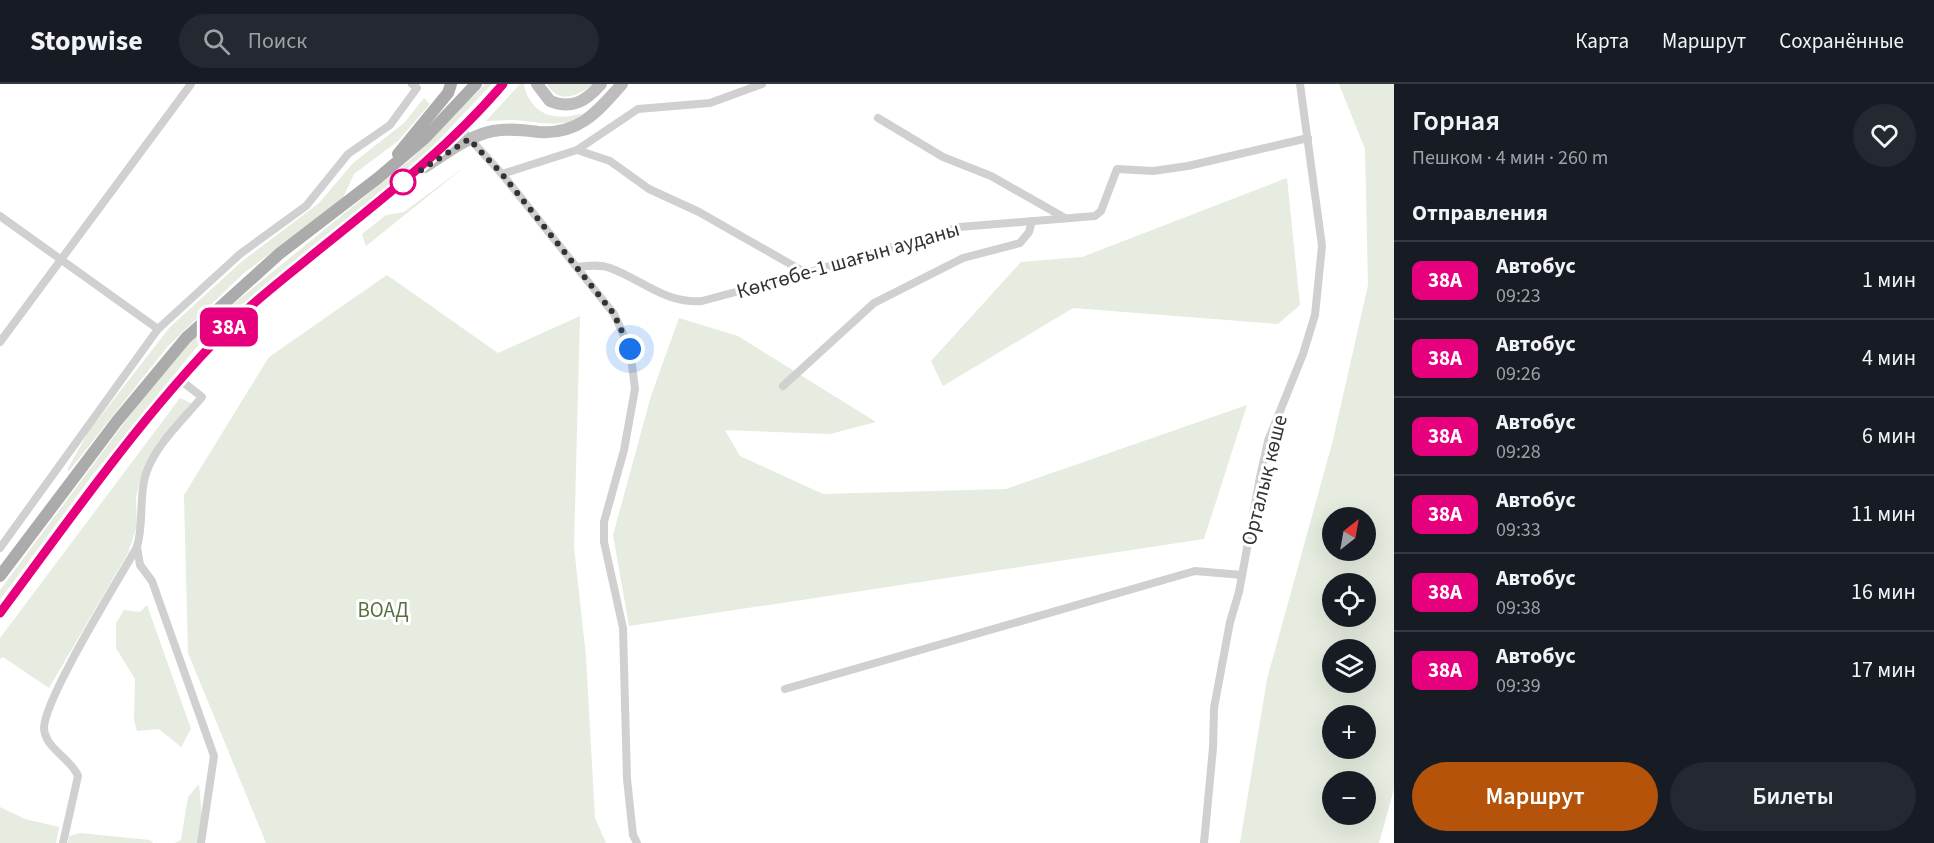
<!DOCTYPE html>
<html lang="ru">
<meta charset="utf-8">
<style>
body{margin:0;font-family:"Source Sans 3",sans-serif;background:#242831;color:#f1f3f6;height:100vh;display:flex;flex-direction:column;font-size:22px;white-space:nowrap}
*{box-sizing:border-box;margin:0}
p{font-size:20px;color:#9ea1a6}
.icon{flex:none;width:33px;height:33px;fill:none;stroke:currentColor;stroke-width:2;stroke-linecap:round;stroke-linejoin:round}
.map{position:relative;flex:1;overflow:hidden}
.drawer{display:flex;flex-direction:column;background:#171b24;width:540px}
.drawer>*{flex:none}
.badge{padding:0 12px;border-radius:9px;font-size:21px;line-height:39px}
.needle{width:39px;rotate:31deg}
.buttons{position:absolute;left:1322px;top:423px;display:grid;gap:12px}
.buttons a{display:grid;place-items:center;width:54px;height:54px;border-radius:50%;background:#171b24;box-shadow:0 6px 24px #0002;font-size:30px}
.you{position:absolute;width:30px;height:30px;margin:-15px;border:4px solid #fff;border-radius:50%;background:#1a73e8;box-shadow:0 0 0 9px #1a73e833}
.map>.badge{position:absolute;translate:-50% -50%;box-shadow:0 0 0 3px #fff}
h2{padding:0 18px;font-size:22px;line-height:54px}
.round{display:grid;place-items:center;flex:none;width:63px;height:63px;border-radius:32px;background:#242831}
.headline{display:flex;align-items:center;justify-content:space-between;height:102px;padding:0 18px}
h1{font-size:28px;font-weight:600;line-height:45px}
.cta{display:flex;gap:12px;margin-top:auto;padding:12px 18px}
.cta a{flex:1;height:69px;border-radius:36px;background:#b45309;color:#fff;font-size:24px;font-weight:600;line-height:69px;text-align:center}
.cta a+a{background:#242831;color:#f1f3f6}
ul{padding:0;list-style:none}
li{display:flex;align-items:center;gap:18px;height:78px;padding:0 18px;border-top:2px solid #363941}
li div{flex:1}
li b{display:block;font-size:22px}
li em{font-style:normal}
li .badge{min-width:66px;font-weight:700;text-align:center}
header{display:flex;align-items:center;gap:36px;box-sizing:border-box;height:84px;padding:0 30px;background:#171b24;border-bottom:2px solid #363941}
header strong{font-size:28px}
nav{display:flex;gap:33px;margin-inline-start:auto;font-size:21px}
.search{width:420px;height:54px;background:#242831;display:flex;align-items:center;gap:15px;box-sizing:border-box;padding:0 21px;border-radius:33px;color:#9ea1a6;font-size:22px}
main{display:flex;flex:1;min-height:0}
.map>svg:first-child{display:block}
.green{fill:#e6ecdf;fill-rule:evenodd}
.lines{fill:none;stroke-linecap:round;stroke-linejoin:round}
.minor{stroke:#d0d0d0;stroke-width:8}
.secondary{stroke:#bdbdbd;stroke-width:12}
.primary{stroke:#ababab;stroke-width:12}
.line-casing{stroke:#fff;stroke-width:14}
.line{stroke:#e6007e;stroke-width:9}
.walk{stroke:#333;stroke-width:6;stroke-dasharray:0 10.8}
.stop-dot{fill:#fff;stroke:#e6007e;stroke-width:3}
.labels{text-anchor:middle;dominant-baseline:central;stroke-width:6;stroke-linejoin:round;paint-order:stroke}
.street-label{font-size:21px;fill:#333;stroke:#fff}
.park-label{font-size:21px;fill:#56703f;stroke:#fff}
</style>
<header>
<strong>Stopwise</strong>
<div class="search"><svg class="icon" aria-label="search" viewBox="0 0 24 24"><circle cx="10" cy="10" r="6"/><path d="M15 15l6 6"/></svg>Поиск</div>
<nav><a>Карта</a><a>Маршрут</a><a>Сохранённые</a></nav>
</header>
<main>
<div class="map">
<svg width="1394" height="759" viewBox="0 0 1394 759">
<rect width="100%" height="100%" fill="#fff"/>
<g class="green">
<path d="M 485,0 L 492,0 L 415,81 L 265,201 L 200,259 L 92,392 L 0,516 L 0,506 L 150,304 L 194,252 L 411,75 Z"/>
<path d="M 520,0 L 524,0 C 530,31 555,38 583,29 C 564,47 537,37 514,36 C 505,36 495,37 486,37 Z"/>
<path d="M 547,0 L 593,0 C 579,12 558,21 547,0 Z"/>
<path d="M 1339,0 L 1394,0 L 1394,705 L 1379,759 L 1240,759 L 1267,595 L 1333,356 L 1368,201 L 1365,65 ZM 1332,434 L 1365,434 L 1365,466 L 1332,466 ZM 1332,500 L 1365,500 L 1365,532 L 1332,532 ZM 1332,566 L 1365,566 L 1365,598 L 1332,598 ZM 1332,632 L 1365,632 L 1365,664 L 1332,664 ZM 1332,698 L 1365,698 L 1365,730 L 1332,730 Z"/>
<path d="M 424,14 L 430,20 L 398,57 L 354,90 L 342,116 L 244,189 L 168,262 L 69,387 L 67,386 L 89,347 L 170,243 L 240,179 L 319,119 L 353,79 L 404,39 Z"/>
<path d="M 467,81 L 366,162 L 362,150 L 386,131 L 404,128 Z"/>
<path d="M 1287,94 L 1300,221 L 1278,240 L 1073,224 L 943,302 L 931,277 L 1021,178 L 1082,173 Z"/>
<path d="M 387,191 L 498,269 L 580,232 L 574,463 L 586,573 L 595,734 L 606,759 L 266,759 L 188,569 L 184,411 L 269,273 Z"/>
<path d="M 679,234 L 738,252 L 876,338 L 830,350 L 725,346 L 740,372 L 823,410 L 1006,405 L 1247,321 L 1204,455 L 629,542 L 613,451 L 651,312 Z"/>
<path d="M 180,314 L 191,319 L 153,369 L 142,390 L 136,413 L 137,442 L 128,469 L 49,604 L 3,573 L 0,575 L 0,554 Z"/>
<path d="M 147,521 L 191,645 L 181,663 L 159,645 L 137,647 L 134,636 L 135,595 L 116,564 L 116,539 L 124,526 L 140,528 Z"/>
<path d="M 199,700 L 202,733 L 198,759 L 175,759 L 181,756 L 188,713 Z"/>
<path d="M 0,723 L 25,735 L 59,743 L 56,759 L 0,759 Z"/>
<path d="M 80,749 L 150,756 L 153,759 L 68,759 L 69,752 Z"/>
</g>
<g class="lines">
<g class="minor">
<path d="M 878,34 L 943,73 L 991,92 L 1065,134"/>
<path d="M 461,45 L 502,90 L 614,230 L 630,265 L 635,305 L 624,366 L 604,438 L 604,458 L 623,544 L 627,695 L 633,751 L 637,759"/>
<path d="M 577,66 L 610,77 L 649,105 L 699,128 L 806,189"/>
<path d="M 502,90 L 577,66 L 638,25 L 710,19 L 762,0"/>
<path d="M 0,132 L 158,245"/>
<path d="M 577,183 C 588,182 599,180 610,184 C 643,196 665,220 702,217 L 806,189 L 959,143 L 1095,132 L 1101,127 L 1117,85 L 1153,87 L 1188,82 L 1308,54"/>
<path d="M 0,258 L 191,0"/>
<path d="M 783,302 L 874,219 L 963,174 L 1020,159 L 1029,148 L 1032,137"/>
<path d="M 137,463 L 140,481 L 152,497 L 214,672 L 201,759"/>
<path d="M 0,464 L 158,245 L 240,170 L 306,122 L 348,70 L 390,41 L 417,4 L 412,0"/>
<path d="M 785,605 L 1195,487 L 1242,491"/>
<path d="M 63,759 L 78,692 C 71,674 45,665 44,644 C 44,615 119,495 137,463 C 144,439 139,415 145,393 C 153,363 183,336 202,313 L 179,295"/>
<path d="M 1204,759 L 1213,664 L 1214,624 L 1230,538 L 1239,508 L 1260,393 L 1268,357 L 1303,270 L 1315,231 L 1322,162 L 1300,0"/>
</g>
<g class="secondary">
<path d="M 537,0 L 550,17 C 572,26 586,17 601,0"/>
<path d="M 425,83 C 447,69 468,52 493,47 C 508,44 524,46 539,48 C 579,51 598,27 622,0"/>
</g>
<g class="primary">
<path d="M 398,70 L 448,9 L 451,0"/>
<path d="M 0,492 L 117,337 L 186,254 L 279,170 L 378,94 L 425,54 L 476,0"/>
<path d="M 0,529 C 76,427 149,321 240,232 C 262,211 287,192 310,173 C 377,119 447,66 503,0"/>
</g>
</g>
<g class="lines">
<g class="line-casing">
<path id="line" d="M 0,529 C 76,427 149,321 240,232 C 262,211 287,192 310,173 C 377,119 447,66 503,0"/>
</g>
<use href="#line" class="line"/>
<path class="walk" d="M 403,98 L 469,55 L 502,90 L 614,230 L 630,265"/>
</g>
<circle class="stop-dot" cx="403" cy="98" r="12"/>
<g class="labels">
<g class="street-label">
<text transform="translate(848 176) rotate(-16)">Көктөбе-1 шағын ауданы</text>
<text transform="translate(1264 396) rotate(-76)">Орталық көше</text>
</g>
<g class="park-label">
<text x="383" y="526">ВОАД</text>
</g>
</g>
</svg>
<div class="buttons">
<a><svg class="needle" viewBox="-14 -14 28 28"><path d="M0-13l5 13h-10z" fill="#e53935"/><path d="M0 13l5-13h-10z" fill="#9ea1a6"/></svg></a>
<a><svg class="icon" aria-label="locate" viewBox="0 0 24 24"><circle cx="12" cy="12" r="6"/><path d="M12 2v4M12 18v4M2 12h4M18 12h4"/></svg></a>
<a><svg class="icon" aria-label="layers" viewBox="0 0 24 24"><path d="M12 4l9 5-9 5-9-5zM3 14l9 5 9-5"/></svg></a>
<a>+</a>
<a>−</a>
</div>
<div class="you" style="left:630px;top:265px"></div>
<b class="badge" style="left:229px;top:243px;background:#e6007e;color:#fff">38А</b>
</div>
<section class="drawer">
<div class="headline"><div><h1>Горная</h1><p>Пешком · 4 мин · 260 m</p></div><a class="round"><svg class="icon" aria-label="heart" viewBox="0 0 24 24"><path d="M12 20l-8-8c-3-5 5-10 8-4 3-6 11-1 8 4z"/></svg></a></div>
<h2>Отправления</h2>
<ul>
<li><span class="badge" style="background:#e6007e;color:#fff">38А</span><div><b>Автобус</b><p>09:23</p></div><em>1 мин</em></li>
<li><span class="badge" style="background:#e6007e;color:#fff">38А</span><div><b>Автобус</b><p>09:26</p></div><em>4 мин</em></li>
<li><span class="badge" style="background:#e6007e;color:#fff">38А</span><div><b>Автобус</b><p>09:28</p></div><em>6 мин</em></li>
<li><span class="badge" style="background:#e6007e;color:#fff">38А</span><div><b>Автобус</b><p>09:33</p></div><em>11 мин</em></li>
<li><span class="badge" style="background:#e6007e;color:#fff">38А</span><div><b>Автобус</b><p>09:38</p></div><em>16 мин</em></li>
<li><span class="badge" style="background:#e6007e;color:#fff">38А</span><div><b>Автобус</b><p>09:39</p></div><em>17 мин</em></li>
</ul>
<div class="cta"><a>Маршрут</a><a>Билеты</a></div>
</section>
</main>
